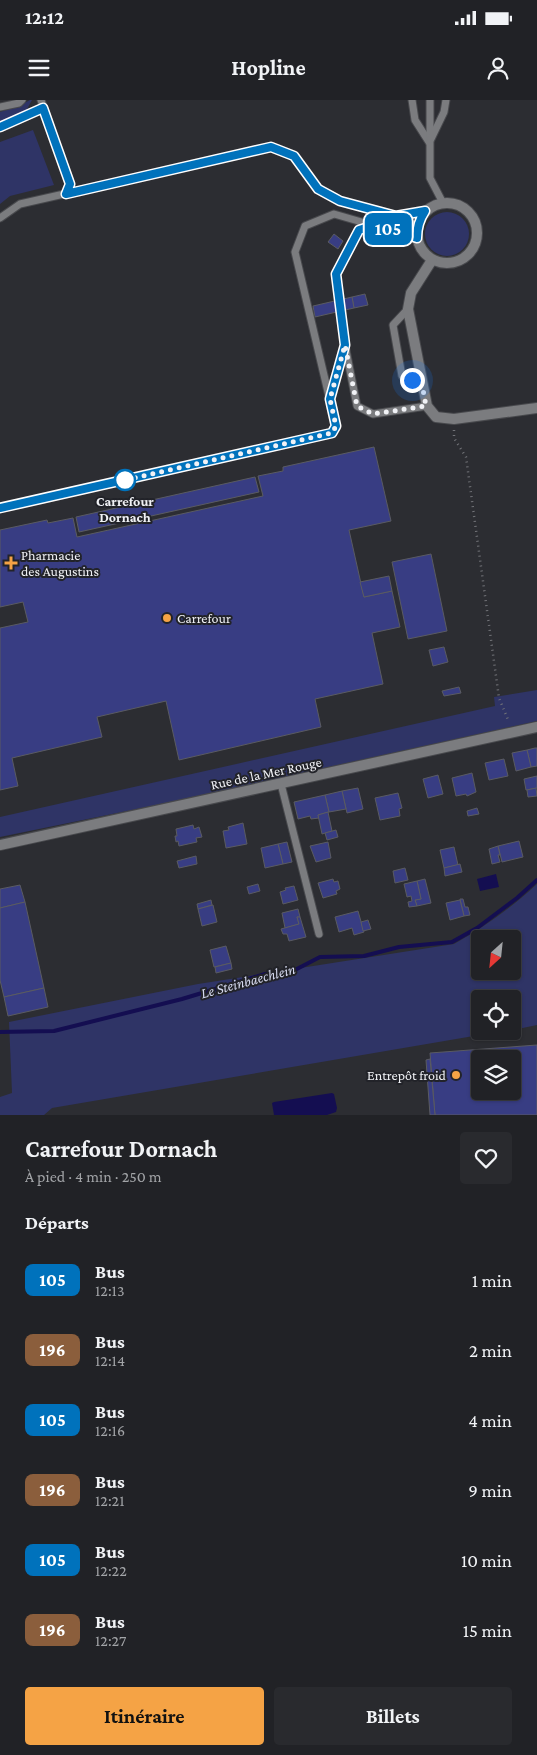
<!DOCTYPE html>
<html lang="fr">
<meta charset="utf-8">
<style>
body{margin:0;font-family:"Crimson Pro",serif;background:#292a2e;color:#f1f3f6;height:100vh;display:flex;flex-direction:column;font-size:19px;white-space:nowrap}
*{box-sizing:border-box;margin:0}
p{font-size:16px;color:#a2a4a7}
.icon{flex:none;width:28px;height:28px;fill:none;stroke:currentColor;stroke-width:2;stroke-linecap:round;stroke-linejoin:round}
.map{position:relative;height:1015px;overflow:hidden}
.sheet{display:flex;flex-direction:column;background:#212226;flex:1}
.sheet>*{flex:none}
.badge{padding:0 10px;border-radius:8px;font-size:18px;line-height:32px}
.needle{width:32px;rotate:207deg}
.buttons{position:absolute;left:471px;top:830px;display:grid;gap:10px}
.buttons a{display:grid;place-items:center;width:50px;height:50px;border-radius:5px;background:#212226;box-shadow:0 1px 4px #0004,0 0 0 1px #3e3f43;font-size:25px}
.you{position:absolute;width:25px;height:25px;margin:-12px;border:4px solid #fff;border-radius:50%;background:#1a73e8;box-shadow:0 0 0 8px #1a73e833}
.map>.badge{position:absolute;translate:-50% -50%;box-shadow:0 0 0 2px #fff}
h2{padding:0 25px;font-size:19px;line-height:45px}
.round{display:grid;place-items:center;flex:none;width:52px;height:52px;border-radius:5px;background:#292a2e}
.head{display:flex;align-items:center;justify-content:space-between;height:85px;padding:0 25px}
h1{font-size:24px;font-weight:700;line-height:38px}
.cta{display:flex;gap:10px;margin-top:auto;padding:10px 25px}
.cta a{flex:1;height:58px;border-radius:5px;background:#f5a345;color:#111;font-size:20px;font-weight:700;line-height:58px;text-align:center}
.cta a+a{background:#292a2e;color:#f1f3f6}
ul{padding:0;list-style:none}
li{display:flex;align-items:center;gap:15px;height:70px;padding:0 25px}
li div{flex:1}
li b{display:block;font-size:19px}
li em{font-style:normal}
li .badge{min-width:55px;font-weight:700;text-align:center}
.status{display:flex;justify-content:space-between;align-items:center;height:35px;padding:0 25px;background:#212226;direction:ltr}
.status svg{height:14px;fill:currentColor}
header{display:flex;justify-content:space-between;align-items:center;height:65px;padding:0 25px;background:#212226;font-size:22px;font-weight:700}
.map>svg:first-child{display:block}
.green{fill:#2f3466;fill-rule:evenodd}
.water{fill:#140e51}
.lines{fill:none;stroke-linecap:round;stroke-linejoin:round}
.stream{stroke:#140e51;stroke-width:4}
.building{fill:#383d83;stroke:#5a5b62;fill-rule:evenodd}
.lane-casing{stroke:#48494d;stroke-width:9}
.street-casing{stroke:#48494d;stroke-width:12}
.path{stroke:#727378;stroke-width:2.5;stroke-dasharray:1 4;stroke-linecap:butt}
.lane{stroke:#7b7c7f;stroke-width:7}
.street{stroke:#7b7c7f;stroke-width:10}
.line-casing{stroke:#fff;stroke-width:11}
.line{stroke:#0072bc;stroke-width:8}
.walk{stroke:#f1f2f6;stroke-width:5;stroke-dasharray:0 9}
.stop-dot{fill:#fff;stroke:#0072bc;stroke-width:2.5}
.poi-dot{fill:#f5a345;stroke:#222329;stroke-width:2}
.labels{text-anchor:middle;dominant-baseline:central;stroke-width:4;stroke-linejoin:round;paint-order:stroke}
.stop-label{font-size:14px;font-weight:bold;fill:#f1f2f6;stroke:#222329}
.poi-label{font-size:14px;fill:#f1f2f6;stroke:#222329;text-anchor:start}
.street-label{font-size:14px;fill:#f1f2f6;stroke:#222329}
.water-label{font-size:15px;font-style:italic;fill:#d5d9ee;stroke:#222329}
</style>
<div class="status"><b>12:12</b><svg viewBox="0 0 49 12"><path d="M0 12V9h3v3zM5 12V6h3v6zM10 12V3h3v9zM15 12V0h3v12zM26 1h20v11H26zM47 4h2v5h-2z"/></svg></div>
<header><svg class="icon" aria-label="menu" viewBox="0 0 24 24"><path d="M4 6h16M4 12h16M4 18h16"/></svg>Hopline<svg class="icon" aria-label="person" viewBox="0 0 24 24"><circle cx="12" cy="8" r="4"/><path d="M4 21q1-7 8-7t8 7"/></svg></header>
<div class="map">
<svg width="537" height="1015" viewBox="0 0 537 1015">
<rect width="100%" height="100%" fill="#2c2d32"/>
<g class="green">
<path d="M 30,0 L 32,0 L 26,11 L 0,22 L 0,12 L 19,6 Z"/>
<path d="M 33,30 L 54,85 L 10,96 L 0,104 L 0,42 Z"/>
<circle cx="447" cy="134" r="22"/>
<path d="M 537,590 L 537,621 L 156,705 L 0,737 L 0,717 L 495,606 L 494,597 Z"/>
<path d="M 537,784 L 537,925 L 513,930 L 512,899 L 480,899 L 480,931 L 503,931 L 52,1008 L 44,1015 L 0,1015 L 0,997 L 12,993 L 9,922 L 198,884 L 454,844 C 484,827 511,808 537,784 ZM 480,839 L 512,839 L 512,871 L 480,871 Z"/>
</g>
<g class="water">
<path d="M 496,774 L 499,787 L 480,791 L 477,779 Z"/>
<path d="M 332,993 L 334,994 L 337,1008 L 336,1012 L 327,1015 L 274,1015 L 272,1003 L 274,1002 Z"/>
</g>
<g class="lines">
<path class="stream" d="M 0,932 L 54,931 L 182,899 L 265,874 L 291,872 L 320,857 L 364,856 L 399,847 L 452,842 L 477,828 L 517,798 L 537,780"/>
</g>
<g class="building">
<path d="M 334,134 L 343,141 L 338,149 L 328,142 Z"/>
<path d="M 365,194 L 368,205 L 354,208 L 352,197 Z"/>
<path d="M 352,197 L 354,208 L 315,217 L 313,206 Z"/>
<path d="M 374,347 L 391,421 L 349,430 L 364,497 L 392,491 L 400,527 L 372,533 L 383,584 L 315,599 L 321,627 L 179,660 L 166,601 L 97,617 L 102,637 L 12,658 L 18,686 L 0,690 L 0,528 L 28,522 L 23,502 L 0,507 L 0,430 L 47,420 L 48,423 L 73,418 L 77,437 L 263,396 L 258,376 L 283,371 L 283,367 Z"/>
<path d="M 255,377 L 259,392 L 79,432 L 76,417 Z"/>
<path d="M 431,454 L 447,531 L 408,539 L 392,462 Z"/>
<path d="M 389,476 L 392,491 L 364,497 L 360,482 Z"/>
<path d="M 444,547 L 448,562 L 433,566 L 429,550 Z"/>
<path d="M 459,587 L 461,593 L 444,596 L 442,591 Z"/>
<path d="M 535,648 L 537,648 L 537,666 L 531,667 L 527,650 Z"/>
<path d="M 527,650 L 531,667 L 516,671 L 512,653 Z"/>
<path d="M 504,659 L 508,676 L 489,680 L 485,663 Z"/>
<path d="M 472,673 L 476,692 L 467,696 L 466,694 L 456,696 L 452,678 Z"/>
<path d="M 438,675 L 443,694 L 428,698 L 423,679 Z"/>
<path d="M 537,676 L 537,688 L 526,690 L 524,679 Z"/>
<path d="M 358,688 L 363,709 L 347,713 L 342,691 Z"/>
<path d="M 536,688 L 537,696 L 528,697 L 527,690 Z"/>
<path d="M 342,691 L 346,709 L 329,712 L 325,695 Z"/>
<path d="M 398,693 L 402,708 L 399,709 L 400,716 L 380,720 L 375,698 Z"/>
<path d="M 325,695 L 329,712 L 318,715 L 319,718 L 311,719 L 310,716 L 298,719 L 294,702 Z"/>
<path d="M 477,708 L 479,714 L 468,716 L 467,711 Z"/>
<path d="M 328,712 L 332,731 L 322,734 L 318,715 Z"/>
<path d="M 243,723 L 247,744 L 226,748 L 223,731 L 229,730 L 228,727 Z"/>
<path d="M 193,725 L 194,729 L 199,727 L 202,737 L 196,738 L 197,742 L 179,746 L 178,741 L 176,742 L 175,736 L 177,736 L 176,729 Z"/>
<path d="M 336,730 L 338,737 L 327,740 L 325,733 Z"/>
<path d="M 519,741 L 523,757 L 502,762 L 498,746 Z"/>
<path d="M 287,742 L 292,762 L 283,764 L 278,744 Z"/>
<path d="M 328,742 L 331,758 L 316,762 L 310,746 Z"/>
<path d="M 278,744 L 283,764 L 265,768 L 261,748 Z"/>
<path d="M 498,746 L 500,755 L 498,755 L 500,762 L 492,764 L 489,749 Z"/>
<path d="M 454,747 L 458,765 L 444,768 L 440,750 Z"/>
<path d="M 196,756 L 197,764 L 179,768 L 177,761 Z"/>
<path d="M 460,764 L 462,772 L 445,776 L 444,768 Z"/>
<path d="M 405,768 L 408,780 L 395,783 L 393,771 Z"/>
<path d="M 333,779 L 334,782 L 338,781 L 340,789 L 336,791 L 337,794 L 323,798 L 318,783 Z"/>
<path d="M 425,779 L 431,803 L 417,806 L 415,800 L 421,799 L 417,781 Z"/>
<path d="M 417,781 L 421,799 L 415,800 L 417,806 L 409,807 L 408,802 L 412,801 L 411,796 L 407,797 L 404,784 Z"/>
<path d="M 258,784 L 260,791 L 249,794 L 247,787 Z"/>
<path d="M 20,785 L 25,802 L 0,808 L 0,789 Z"/>
<path d="M 294,786 L 298,800 L 283,804 L 280,792 L 286,790 L 285,788 Z"/>
<path d="M 460,799 L 463,799 L 465,807 L 468,807 L 470,815 L 464,816 Z"/>
<path d="M 211,800 L 212,805 L 198,809 L 197,804 Z"/>
<path d="M 460,800 L 464,816 L 450,820 L 446,803 Z"/>
<path d="M 25,802 L 44,888 L 4,897 L 0,880 L 0,808 Z"/>
<path d="M 213,805 L 217,822 L 202,826 L 198,809 Z"/>
<path d="M 298,809 L 300,817 L 297,817 L 299,824 L 285,828 L 282,813 Z"/>
<path d="M 358,811 L 364,832 L 354,835 L 352,828 L 339,832 L 335,817 Z"/>
<path d="M 297,817 L 300,817 L 306,837 L 289,841 L 287,834 L 283,834 L 281,829 L 299,824 Z"/>
<path d="M 368,820 L 371,829 L 363,831 L 361,822 Z"/>
<path d="M 226,846 L 231,863 L 214,867 L 210,850 Z"/>
<path d="M 231,863 L 232,869 L 216,873 L 215,867 Z"/>
<path d="M 44,888 L 48,907 L 8,916 L 4,897 Z"/>
<path d="M 537,945 L 537,1015 L 435,1015 L 430,953 ZM 480,959 L 512,959 L 512,991 L 480,991 Z"/>
<path d="M 430,959 L 435,1015 L 430,1015 L 426,960 Z"/>
</g>
<g class="lines">
<g class="lane-casing">
<g id="lane">
<path d="M 41,0 L 70,84 L 67,94"/>
<path d="M 412,0 L 415,20 L 429,42"/>
<path d="M 430,0 L 430,78 L 443,103"/>
<path d="M 0,7 L 19,3 L 22,0"/>
<path d="M 0,27 L 43,8"/>
<path d="M 431,39 L 444,12 L 446,0"/>
<path d="M 0,118 L 20,104 L 271,47 L 294,56 L 318,89 L 341,101 L 396,116 L 425,111"/>
<path d="M 375,125 L 359,130 L 336,174 L 345,245 L 357,306 L 373,314 L 427,306"/>
<path d="M 408,209 L 393,225 L 402,276 L 422,284"/>
<path d="M 330,299 L 345,247"/>
<path d="M 0,408 L 331,333 L 336,326 L 295,152 L 305,126 L 334,114 L 417,138"/>
<path d="M 281,684 L 319,834"/>
</g>
</g>
<g class="street-casing">
<g id="street">
<circle cx="447" cy="133" r="30"/>
<path d="M 432,160 L 411,193 L 408,209 L 427,306 L 436,317 L 454,319 L 537,308"/>
<path d="M 0,745 L 537,627"/>
</g>
</g>
<path class="path" d="M 454,330 L 454,338 L 466,357 L 499,598 L 509,622"/>
<use href="#lane" class="lane"/>
<use href="#street" class="street"/>
</g>
<g class="lines">
<g class="line-casing">
<path id="line" d="M 0,27 L 43,8 L 70,84 L 66,94 L 271,47 L 294,56 L 318,89 L 340,101 L 396,116 L 425,111 C 419,120 417,127 417,138 L 375,125 L 359,130 L 336,174 L 345,245 L 330,299 L 336,326 L 332,333 L 0,408"/>
</g>
<use href="#line" class="line"/>
<path class="walk" d="M 125,380 L 117,382 L 332,333 L 336,326 L 330,299 L 345,245 L 357,306 L 373,314 L 426,306 L 422,284 L 412,280"/>
</g>
<circle class="stop-dot" cx="125" cy="380" r="10"/>
<g class="poi-dot">
<path d="M8.5 455.5h5v5h5v5h-5v5h-5v-5h-5v-5h5z"/>
<circle cx="167" cy="518" r="5"/>
<circle cx="456" cy="975" r="5"/>
</g>
<g class="labels">
<g class="stop-label">
<text x="125" y="401">Carrefour<tspan x="125" dy="16">Dornach</tspan></text>
</g>
<g class="poi-label">
<text x="21" y="455">Pharmacie<tspan x="21" dy="16">des Augustins</tspan></text>
<text x="177" y="518">Carrefour</text>
<text x="446" y="975" text-anchor="end">Entrepôt froid</text>
</g>
<g class="street-label">
<text transform="translate(266 673) rotate(-12)">Rue de la Mer Rouge</text>
</g>
<g class="water-label">
<text transform="translate(248 881) rotate(-15)">Le Steinbaechlein</text>
</g>
</g>
</svg>
<div class="buttons">
<a><svg class="needle" viewBox="-14 -14 28 28"><path d="M0-13l5 13h-10z" fill="#e53935"/><path d="M0 13l5-13h-10z" fill="#a2a4a7"/></svg></a>
<a><svg class="icon" aria-label="locate" viewBox="0 0 24 24"><circle cx="12" cy="12" r="6"/><path d="M12 2v4M12 18v4M2 12h4M18 12h4"/></svg></a>
<a><svg class="icon" aria-label="layers" viewBox="0 0 24 24"><path d="M12 4l9 5-9 5-9-5zM3 14l9 5 9-5"/></svg></a>
</div>
<div class="you" style="left:412px;top:280px"></div>
<b class="badge" style="left:388px;top:129px;background:#0072bc;color:#fff">105</b>
</div>
<section class="sheet">
<div class="head"><div><h1>Carrefour Dornach</h1><p>À pied · 4 min · 250 m</p></div><a class="round"><svg class="icon" aria-label="heart" viewBox="0 0 24 24"><path d="M12 20l-8-8c-3-5 5-10 8-4 3-6 11-1 8 4z"/></svg></a></div>
<h2>Départs</h2>
<ul>
<li><span class="badge" style="background:#0072bc;color:#fff">105</span><div><b>Bus</b><p>12:13</p></div><em>1 min</em></li>
<li><span class="badge" style="background:#8b5e3c;color:#fff">196</span><div><b>Bus</b><p>12:14</p></div><em>2 min</em></li>
<li><span class="badge" style="background:#0072bc;color:#fff">105</span><div><b>Bus</b><p>12:16</p></div><em>4 min</em></li>
<li><span class="badge" style="background:#8b5e3c;color:#fff">196</span><div><b>Bus</b><p>12:21</p></div><em>9 min</em></li>
<li><span class="badge" style="background:#0072bc;color:#fff">105</span><div><b>Bus</b><p>12:22</p></div><em>10 min</em></li>
<li><span class="badge" style="background:#8b5e3c;color:#fff">196</span><div><b>Bus</b><p>12:27</p></div><em>15 min</em></li>
</ul>
<div class="cta"><a>Itinéraire</a><a>Billets</a></div>
</section>
